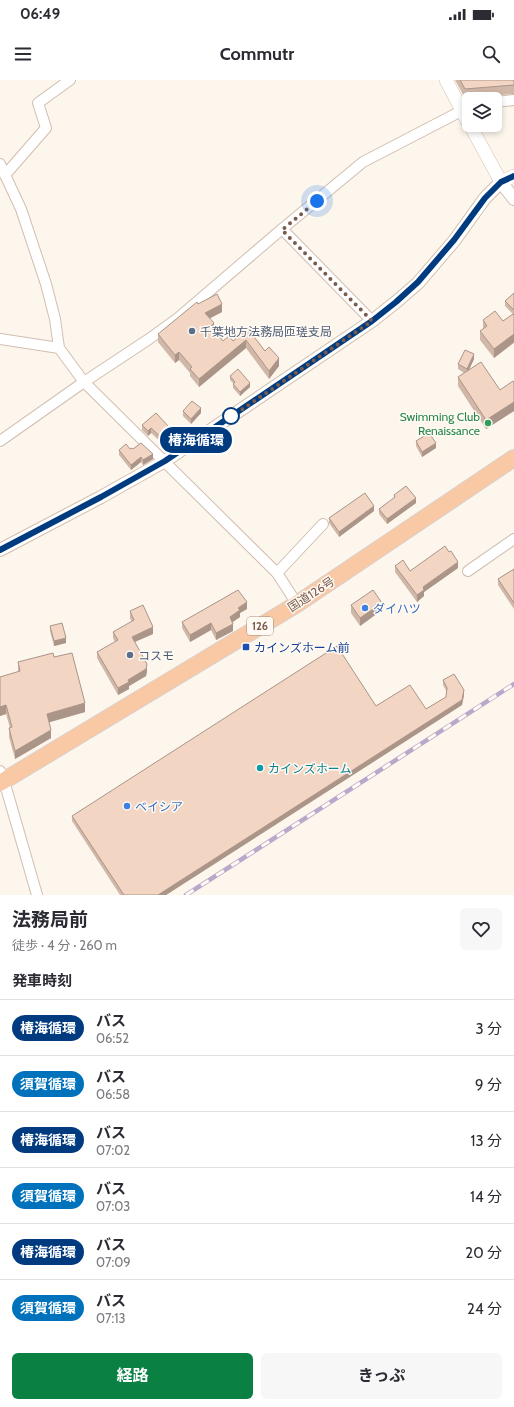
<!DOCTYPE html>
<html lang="ja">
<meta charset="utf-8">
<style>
body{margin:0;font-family:Cabin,"Noto Sans JP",sans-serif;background:#f7f7f7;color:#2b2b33;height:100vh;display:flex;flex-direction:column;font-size:15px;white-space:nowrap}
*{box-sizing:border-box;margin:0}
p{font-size:13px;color:#7c7c81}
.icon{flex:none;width:22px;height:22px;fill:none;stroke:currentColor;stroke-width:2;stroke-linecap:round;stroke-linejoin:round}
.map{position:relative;height:815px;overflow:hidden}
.sheet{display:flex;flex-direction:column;background:#fff;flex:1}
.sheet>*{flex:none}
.badge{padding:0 8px;border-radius:13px;font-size:14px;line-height:26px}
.controls{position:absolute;left:462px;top:12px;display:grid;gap:8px}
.controls a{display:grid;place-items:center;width:40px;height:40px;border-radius:6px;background:#fff;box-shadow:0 2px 6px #0003;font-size:20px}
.you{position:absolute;width:20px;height:20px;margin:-10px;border:3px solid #fff;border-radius:50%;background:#1a73e8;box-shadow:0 0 0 6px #1a73e833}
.map>.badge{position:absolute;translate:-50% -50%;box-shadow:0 0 0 2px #fff}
h2{padding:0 12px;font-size:15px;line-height:36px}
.round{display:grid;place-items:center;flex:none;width:42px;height:42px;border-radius:6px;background:#f7f7f7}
.headline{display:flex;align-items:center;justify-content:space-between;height:68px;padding:0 12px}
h1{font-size:19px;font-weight:700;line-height:30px}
.cta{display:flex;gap:8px;margin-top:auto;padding:8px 12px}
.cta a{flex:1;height:46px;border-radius:6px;background:#0b8043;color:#fff;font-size:16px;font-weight:700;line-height:46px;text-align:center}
.cta a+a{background:#f7f7f7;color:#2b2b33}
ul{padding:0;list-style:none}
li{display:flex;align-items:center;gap:12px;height:56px;padding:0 12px;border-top:1px solid #e1e1e2}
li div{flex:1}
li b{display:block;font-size:15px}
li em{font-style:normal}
li .badge{min-width:44px;font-weight:700;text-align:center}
.status{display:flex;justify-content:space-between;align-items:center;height:28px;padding:0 20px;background:#fff;direction:ltr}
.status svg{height:11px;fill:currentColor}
header{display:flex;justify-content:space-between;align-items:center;height:52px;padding:0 12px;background:#fff;font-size:18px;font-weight:700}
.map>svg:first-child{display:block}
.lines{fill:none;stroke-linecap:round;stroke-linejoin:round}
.minor-casing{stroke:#d1beb0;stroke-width:12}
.tertiary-casing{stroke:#d1beb0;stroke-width:14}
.secondary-casing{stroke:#d6c0b0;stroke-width:14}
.trunk-casing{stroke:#dad1cd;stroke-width:18}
.minor{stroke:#fff;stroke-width:10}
.tertiary{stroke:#fff;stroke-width:12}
.secondary{stroke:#fff;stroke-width:13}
.trunk{stroke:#f9c8a4;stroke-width:16}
.rail-casing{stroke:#b9a8c9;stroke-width:4.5}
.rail{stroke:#fffaf3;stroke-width:3;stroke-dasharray:9;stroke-linecap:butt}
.wall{fill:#d1b7a8}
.shaded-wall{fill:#aa9588}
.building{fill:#f3d5c3;stroke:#aa9588}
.line-casing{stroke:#fff;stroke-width:9}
.line{stroke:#003b80;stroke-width:6}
.walk{stroke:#7a5c4d;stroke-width:4;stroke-dasharray:0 7.2}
.service-dot{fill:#5c6f8a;stroke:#fffaf3;stroke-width:1.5}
.stop-dot{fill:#fff;stroke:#003b80;stroke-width:2}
.leisure-dot{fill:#2e9e5b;stroke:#fffaf3;stroke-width:1.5}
.shop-dot{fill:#3f7fe0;stroke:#fffaf3;stroke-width:1.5}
.transit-dot{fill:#1a4fb4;stroke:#fffaf3;stroke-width:1.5}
.culture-dot{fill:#0f9aa8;stroke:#fffaf3;stroke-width:1.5}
.labels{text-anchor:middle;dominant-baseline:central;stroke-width:3;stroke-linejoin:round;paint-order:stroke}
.shield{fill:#fffaf3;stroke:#a28b7f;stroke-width:1}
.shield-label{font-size:11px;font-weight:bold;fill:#7a5c4d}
.service-label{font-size:12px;fill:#4e5e75;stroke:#fffaf3;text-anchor:start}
.leisure-label{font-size:12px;fill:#27864d;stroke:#fffaf3;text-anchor:end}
.street-label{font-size:12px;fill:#7a5c4d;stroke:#fffaf3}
.shop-label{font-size:12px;fill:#366cbe;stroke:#fffaf3;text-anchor:start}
.transit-label{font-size:12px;fill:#164399;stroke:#fffaf3;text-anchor:start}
.culture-label{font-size:12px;fill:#0d838f;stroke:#fffaf3;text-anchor:start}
</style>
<div class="status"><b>06:49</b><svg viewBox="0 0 49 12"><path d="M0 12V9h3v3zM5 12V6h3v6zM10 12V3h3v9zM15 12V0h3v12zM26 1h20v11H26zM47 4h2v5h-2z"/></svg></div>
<header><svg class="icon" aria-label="menu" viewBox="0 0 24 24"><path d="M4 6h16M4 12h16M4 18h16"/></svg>Commutr<svg class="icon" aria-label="search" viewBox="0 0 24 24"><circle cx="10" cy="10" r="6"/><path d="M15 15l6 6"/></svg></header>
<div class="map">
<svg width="514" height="815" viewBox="0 0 514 815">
<rect width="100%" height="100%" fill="#fdf6ec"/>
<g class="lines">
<g class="minor-casing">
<g id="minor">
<path d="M 495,22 L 514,20"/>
<path d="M 0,84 L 21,129 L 46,204 L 55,239 L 59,268 L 84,302 L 277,493 L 297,524"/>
<path d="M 5,95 L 46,48 L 38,23 L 70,0"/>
<path d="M 282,149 L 372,241"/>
<path d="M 0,259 L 59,268"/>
<path d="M 0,361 L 84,302 L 149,259 L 178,238 L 282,149 L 363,82 L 469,27"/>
<path d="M 468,491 L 514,459"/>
<path d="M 277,493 L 323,444"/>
<path d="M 0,691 L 7,711 L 37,815"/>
</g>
</g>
<g class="tertiary-casing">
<path id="tertiary" d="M 0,470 L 101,417 L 165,381 L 372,241 L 396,222 L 418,203 L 454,161 L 485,118 L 501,102 L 514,119"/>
</g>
<g class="secondary-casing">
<g id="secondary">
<path d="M 446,0 L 469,44"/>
<path d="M 470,45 L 501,102 L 514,96"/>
</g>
</g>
<g class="trunk-casing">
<path id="trunk" d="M 0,703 L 297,524 L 514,378"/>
</g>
<use href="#minor" class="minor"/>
<use href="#tertiary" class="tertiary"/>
<use href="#secondary" class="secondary"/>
<use href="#trunk" class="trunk"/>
<g class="rail-casing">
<path id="rail" d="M 186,815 L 514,604"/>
</g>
<use href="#rail" class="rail"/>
</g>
<g class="wall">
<path d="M 455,0 L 514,0 L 514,14 L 465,18 Z"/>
<path d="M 514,213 L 514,263 L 494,278 L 480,260 L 480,251 L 483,249 L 483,240 L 503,241 L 513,234 L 505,226 L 505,221 Z"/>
<path d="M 198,224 L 222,232 L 209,238 L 214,249 L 223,261 L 233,261 L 248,249 L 265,271 L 279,286 L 269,299 L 246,268 L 199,307 L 190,296 L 190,293 L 179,280 L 175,283 L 158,262 L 158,254 Z"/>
<path d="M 474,279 L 469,290 L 500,310 L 514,303 L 514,331 L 486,349 L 458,306 L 458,297 L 464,293 L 458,289 L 458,284 Z"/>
<path d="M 230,296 L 250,307 L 240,316 L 233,308 L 233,303 L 230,300 Z"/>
<path d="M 183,331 L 201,333 L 191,344 L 183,336 Z"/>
<path d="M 142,345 L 169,352 L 165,355 L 163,364 L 151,353 L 148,356 L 142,350 Z"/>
<path d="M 416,361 L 436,368 L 422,377 L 416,366 Z"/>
<path d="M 133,369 L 153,379 L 143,385 L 141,382 L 131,390 L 119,375 L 119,370 Z"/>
<path d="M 394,415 L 416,423 L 387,444 L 379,434 L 379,429 L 394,419 Z"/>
<path d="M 374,431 L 339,457 L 329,443 L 329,438 Z"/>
<path d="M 395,486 L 410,491 L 458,488 L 424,512 L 424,516 L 417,522 L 395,492 Z"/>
<path d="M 514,489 L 514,529 L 498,505 L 498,499 Z"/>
<path d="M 351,525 L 382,530 L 360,546 L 351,533 Z"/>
<path d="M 247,529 L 240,533 L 240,537 L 232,542 L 233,551 L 216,560 L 211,550 L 190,562 L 182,548 L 182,542 Z"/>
<path d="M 130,531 L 153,554 L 135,562 L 147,591 L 146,596 L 129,606 L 129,609 L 118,615 L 97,578 L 97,572 L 115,562 L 113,558 L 113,552 L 132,542 L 130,538 Z"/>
<path d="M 50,546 L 66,563 L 54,566 L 50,551 Z"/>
<path d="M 54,577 L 85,632 L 49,642 L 51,658 L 15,679 L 9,657 L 9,648 L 10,648 L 6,634 L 0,636 L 0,597 L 18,592 L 18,582 Z"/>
<path d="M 443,600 L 464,615 L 462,625 L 166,815 L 120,815 L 72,741 L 72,736 L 376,626 L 426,629 L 446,617 L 447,612 L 443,605 Z"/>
</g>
<g class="shaded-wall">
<path d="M 222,224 L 222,232 L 205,241 L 205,233 Z"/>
<path d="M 214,243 L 214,251 L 211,246 Z"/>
<path d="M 514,254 L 514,262 L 494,278 L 494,269 Z"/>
<path d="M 246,260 L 246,268 L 199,307 L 199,299 Z"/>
<path d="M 179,272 L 179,280 L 175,283 L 175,275 Z"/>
<path d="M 474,274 L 474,279 L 467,294 L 467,289 Z"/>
<path d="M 279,278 L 279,286 L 269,299 L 269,291 Z"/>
<path d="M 250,303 L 250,307 L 240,316 L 240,312 Z"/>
<path d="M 514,322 L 514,331 L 486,349 L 486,340 Z"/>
<path d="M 201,328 L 201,333 L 191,344 L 191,339 Z"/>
<path d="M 169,347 L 169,352 L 165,355 L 163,364 L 163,359 L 165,350 Z"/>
<path d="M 151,348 L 151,353 L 148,356 L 148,351 Z"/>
<path d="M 436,363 L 436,368 L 422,377 L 422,372 Z"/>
<path d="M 153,374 L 153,379 L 143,385 L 143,380 Z"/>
<path d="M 141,377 L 141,382 L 131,390 L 131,385 Z"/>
<path d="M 416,418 L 416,423 L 387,444 L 387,439 Z"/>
<path d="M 374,426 L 374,431 L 339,457 L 339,452 Z"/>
<path d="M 458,482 L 458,488 L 424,512 L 424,516 L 417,522 L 417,515 L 423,507 Z"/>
<path d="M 247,522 L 247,529 L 240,533 L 240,537 L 230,544 L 230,537 L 238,528 Z"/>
<path d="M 382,523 L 382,530 L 360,546 L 360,538 Z"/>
<path d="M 211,543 L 211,550 L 190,562 L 190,555 Z"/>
<path d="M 233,544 L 233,551 L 216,560 L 216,553 Z"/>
<path d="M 153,547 L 153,554 L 132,563 L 132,557 Z"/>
<path d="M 66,558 L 66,563 L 54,566 L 54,561 Z"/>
<path d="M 147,584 L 147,591 L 146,596 L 129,606 L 129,609 L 118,615 L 118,608 Z"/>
<path d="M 464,610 L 464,615 L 462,625 L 166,815 L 158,815 Z"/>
<path d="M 85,623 L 85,632 L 47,643 L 47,634 Z"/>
<path d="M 6,625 L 6,634 L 0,636 L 0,627 Z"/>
<path d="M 51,650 L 51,658 L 15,679 L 15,671 Z"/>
</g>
<g class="building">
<path d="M 460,0 L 514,0 L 514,5 L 465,9 Z"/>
<path d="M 514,213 L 514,230 L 505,221 Z"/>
<path d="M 217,214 L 222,224 L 205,233 L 214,243 L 211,246 L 223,261 L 229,256 L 233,261 L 248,249 L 265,271 L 269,267 L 279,278 L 269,291 L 246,260 L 199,299 L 190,289 L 192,287 L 179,272 L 175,275 L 158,254 L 197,222 L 198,224 Z"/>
<path d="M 495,231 L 503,241 L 513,234 L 514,235 L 514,254 L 494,269 L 480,251 L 487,246 L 483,240 Z"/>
<path d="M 465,270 L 474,274 L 467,289 L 458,284 Z"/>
<path d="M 481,282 L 500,310 L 513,301 L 514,303 L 514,322 L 486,340 L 458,297 Z"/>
<path d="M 238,289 L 250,303 L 240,312 L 233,304 L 235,302 L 230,296 Z"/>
<path d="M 192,321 L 201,328 L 191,339 L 183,331 Z"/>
<path d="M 156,333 L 169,347 L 165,350 L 163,359 L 151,348 L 148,351 L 142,345 Z"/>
<path d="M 429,353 L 436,363 L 422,372 L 416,361 Z"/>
<path d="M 141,363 L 153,374 L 143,380 L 141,377 L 131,385 L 119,370 L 126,364 L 130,369 L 132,368 L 133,369 Z"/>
<path d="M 406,406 L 416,418 L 387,439 L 379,429 L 395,417 L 394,415 Z"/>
<path d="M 365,413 L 374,426 L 339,452 L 329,438 Z"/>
<path d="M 445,466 L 449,472 L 451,471 L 458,482 L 423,507 L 424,510 L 417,515 L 395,486 L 403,480 L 410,491 Z"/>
<path d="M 514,489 L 514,523 L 498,499 Z"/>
<path d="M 238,510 L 247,522 L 238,528 L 240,530 L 230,537 L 233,544 L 216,553 L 211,543 L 190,555 L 182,542 Z"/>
<path d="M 373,510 L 382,523 L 360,538 L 351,525 Z"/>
<path d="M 143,525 L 153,547 L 132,557 L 147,584 L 146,589 L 128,600 L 129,602 L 118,608 L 97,572 L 118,560 L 113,552 L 134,540 L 130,531 Z"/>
<path d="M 62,543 L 66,558 L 54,561 L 50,546 Z"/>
<path d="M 337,566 L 376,626 L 410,605 L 426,629 L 446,617 L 447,608 L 443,600 L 454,594 L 464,610 L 462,620 L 158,815 L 124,815 L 72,736 Z"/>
<path d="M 53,573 L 54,577 L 72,573 L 85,623 L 47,634 L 51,650 L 15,671 L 9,648 L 12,647 L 6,625 L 0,627 L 0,597 L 20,591 L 18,582 Z"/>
</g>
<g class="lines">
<g class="line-casing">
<path id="line" d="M 0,470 L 101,417 L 165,381 L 372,241 L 396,222 L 418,202 L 454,160 L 485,118 L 501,102 L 514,96"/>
</g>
<use href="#line" class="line"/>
<path class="walk" d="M 231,336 L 225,341 L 372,241 L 282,150 L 317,121"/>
</g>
<g class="service-dot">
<circle cx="192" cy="251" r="4"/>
<circle cx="130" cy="575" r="4"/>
</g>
<circle class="stop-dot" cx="231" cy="336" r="8"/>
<circle class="leisure-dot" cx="488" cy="343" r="4"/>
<g class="shop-dot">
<circle cx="365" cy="528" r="4"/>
<circle cx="127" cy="726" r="4"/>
</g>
<rect class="transit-dot" x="242" y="563" width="8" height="8" rx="2"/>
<circle class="culture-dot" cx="260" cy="688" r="4"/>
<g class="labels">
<rect class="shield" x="247" y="537" width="26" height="18" rx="3"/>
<g class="shield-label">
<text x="260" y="546">126</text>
</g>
<g class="service-label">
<text x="200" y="251">千葉地方法務局匝瑳支局</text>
<text x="138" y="575">コスモ</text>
</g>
<g class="leisure-label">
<text x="480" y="336">Swimming Club<tspan x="480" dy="14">Renaissance</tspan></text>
</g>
<g class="street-label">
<text transform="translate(311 514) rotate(-33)">国道126号</text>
</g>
<g class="shop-label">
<text x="373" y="528">ダイハツ</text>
<text x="135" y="726">ベイシア</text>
</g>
<g class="transit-label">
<text x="254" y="567">カインズホーム前</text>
</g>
<g class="culture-label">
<text x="268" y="688">カインズホーム</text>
</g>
</g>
</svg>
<div class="controls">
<a><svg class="icon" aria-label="layers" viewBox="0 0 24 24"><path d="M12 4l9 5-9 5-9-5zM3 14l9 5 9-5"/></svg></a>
</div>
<div class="you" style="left:317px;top:121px"></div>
<b class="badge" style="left:196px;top:360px;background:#003b80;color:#fff">椿海循環</b>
</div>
<section class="sheet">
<div class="headline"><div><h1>法務局前</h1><p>徒歩 · 4 分 · 260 m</p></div><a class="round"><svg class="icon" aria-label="heart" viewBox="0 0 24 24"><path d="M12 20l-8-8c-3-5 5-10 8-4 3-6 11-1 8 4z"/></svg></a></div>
<h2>発車時刻</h2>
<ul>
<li><span class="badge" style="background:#003b80;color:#fff">椿海循環</span><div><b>バス</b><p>06:52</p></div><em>3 分</em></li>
<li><span class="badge" style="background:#0072bc;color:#fff">須賀循環</span><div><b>バス</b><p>06:58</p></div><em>9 分</em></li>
<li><span class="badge" style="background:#003b80;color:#fff">椿海循環</span><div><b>バス</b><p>07:02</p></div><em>13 分</em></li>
<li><span class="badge" style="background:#0072bc;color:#fff">須賀循環</span><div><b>バス</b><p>07:03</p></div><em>14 分</em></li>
<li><span class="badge" style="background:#003b80;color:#fff">椿海循環</span><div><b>バス</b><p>07:09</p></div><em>20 分</em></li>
<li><span class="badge" style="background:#0072bc;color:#fff">須賀循環</span><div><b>バス</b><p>07:13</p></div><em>24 分</em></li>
</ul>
<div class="cta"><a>経路</a><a>きっぷ</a></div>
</section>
